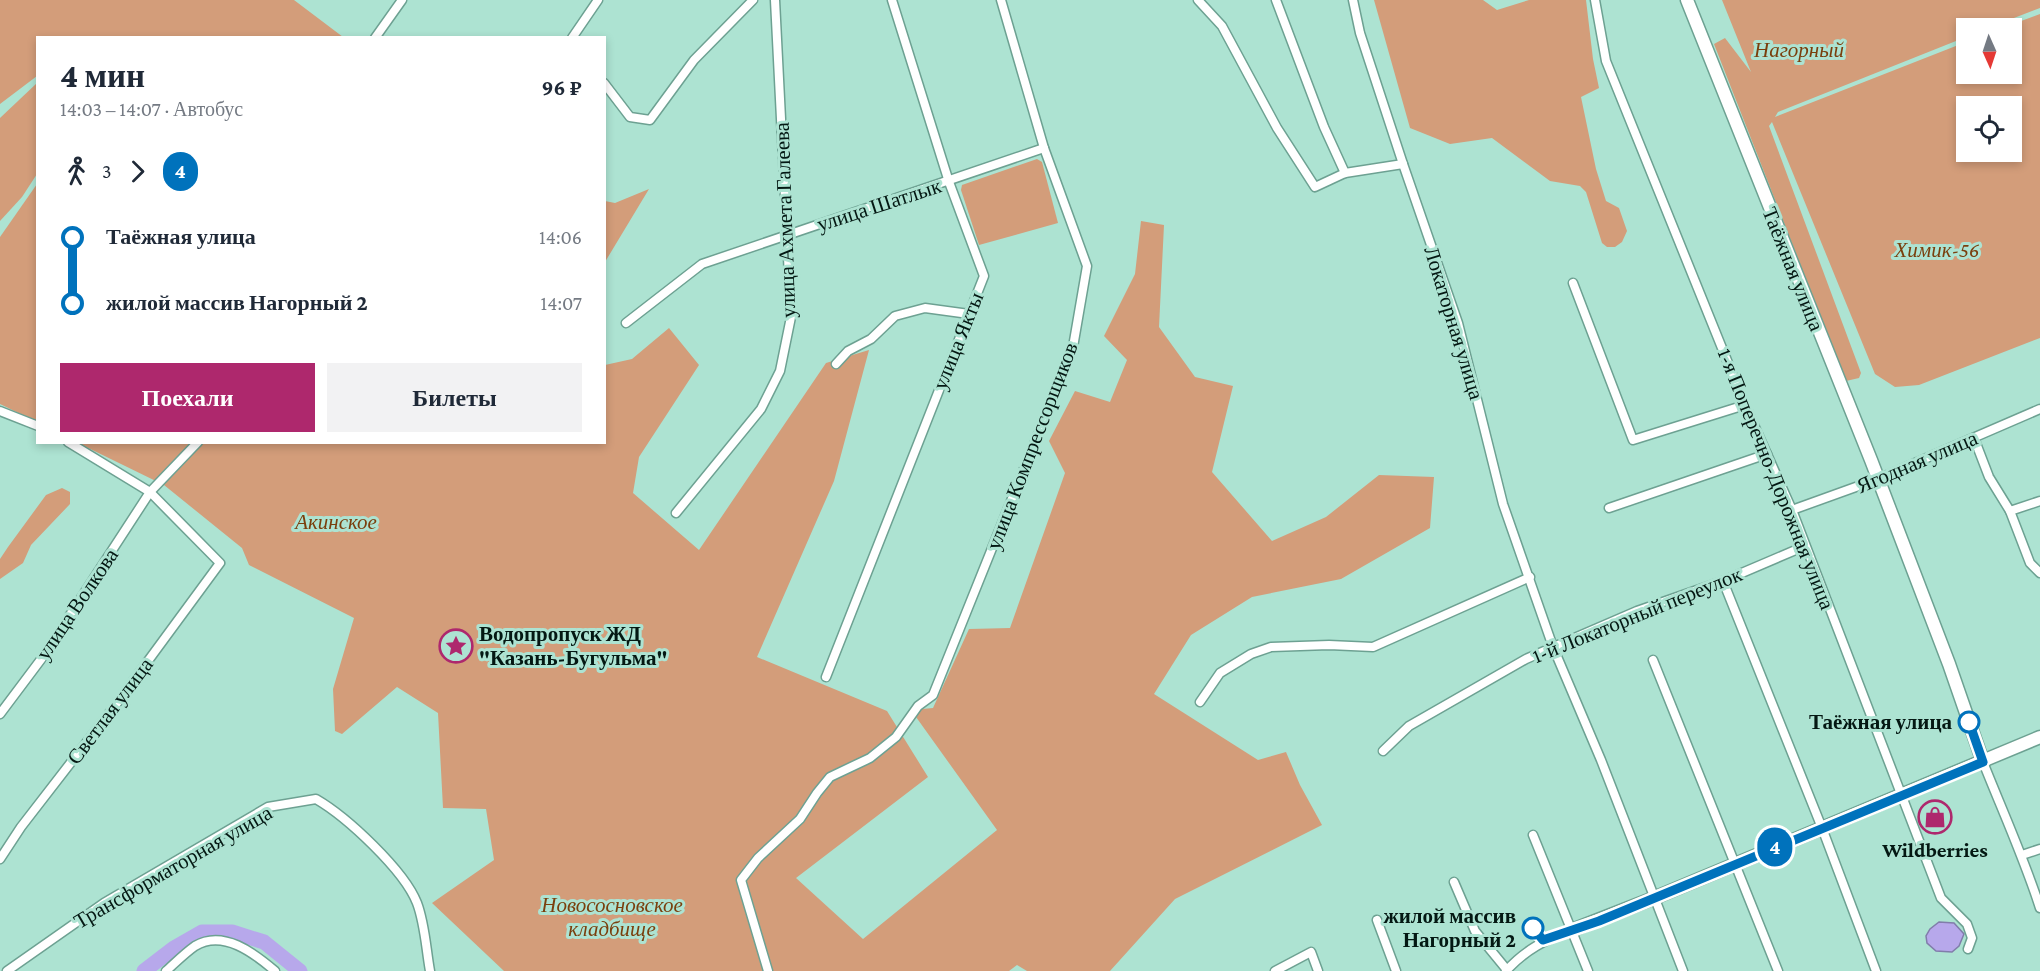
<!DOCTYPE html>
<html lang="ru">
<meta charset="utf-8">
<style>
body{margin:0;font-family:"Crimson Pro",serif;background:#f2f2f3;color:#1f2937;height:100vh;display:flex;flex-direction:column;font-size:22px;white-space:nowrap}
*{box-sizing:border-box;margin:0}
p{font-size:20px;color:#747a83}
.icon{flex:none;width:33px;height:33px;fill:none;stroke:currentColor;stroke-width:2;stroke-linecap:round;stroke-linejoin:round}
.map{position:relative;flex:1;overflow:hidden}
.sheet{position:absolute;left:36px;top:36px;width:570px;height:408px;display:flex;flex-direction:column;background:#fff;border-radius:0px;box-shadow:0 3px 9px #0003}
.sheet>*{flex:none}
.badge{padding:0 12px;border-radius:20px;font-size:21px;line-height:39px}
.needle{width:39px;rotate:177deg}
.buttons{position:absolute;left:1956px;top:18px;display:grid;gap:12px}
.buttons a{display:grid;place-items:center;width:66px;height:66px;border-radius:0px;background:#fff;box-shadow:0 3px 9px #0003;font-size:30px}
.map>.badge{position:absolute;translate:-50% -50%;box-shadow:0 0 0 3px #fff}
.legs{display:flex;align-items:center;gap:9px;height:66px;padding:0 24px;font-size:20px}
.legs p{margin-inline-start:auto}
.head{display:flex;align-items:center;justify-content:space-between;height:102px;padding:0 24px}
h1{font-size:33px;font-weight:800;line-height:45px}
.cta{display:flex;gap:12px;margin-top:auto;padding:12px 24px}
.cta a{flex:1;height:69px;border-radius:0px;background:#ae286d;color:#fff;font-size:24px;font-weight:800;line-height:69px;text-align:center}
.cta a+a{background:#f2f2f3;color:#1f2937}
ul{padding:0 24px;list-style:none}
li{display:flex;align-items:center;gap:21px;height:66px;font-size:22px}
li i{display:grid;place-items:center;width:9px;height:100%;margin:0 8px;background:currentColor}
li i::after{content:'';width:15px;height:15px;margin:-8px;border:4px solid;border-radius:50%;background:#fff}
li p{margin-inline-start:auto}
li:first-child i{background:linear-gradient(#0000 50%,currentColor 0)}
li:last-child i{background:linear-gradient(currentColor 50%,#0000 0)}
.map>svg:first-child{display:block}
.green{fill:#d39d7a;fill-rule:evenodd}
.water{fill:#b7a8eb;stroke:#817daa;stroke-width:1.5}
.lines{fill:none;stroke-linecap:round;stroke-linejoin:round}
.river{stroke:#b7a8eb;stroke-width:15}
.street-casing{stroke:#6da192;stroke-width:11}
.secondary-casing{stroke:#6da192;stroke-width:15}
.street{stroke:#fff;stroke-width:8}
.secondary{stroke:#fff;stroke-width:12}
.line-1-casing{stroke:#fff;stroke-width:14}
.line-1{stroke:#0072bc;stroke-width:9}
.stop-1-dot{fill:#fff;stroke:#0072bc;stroke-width:3}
.labels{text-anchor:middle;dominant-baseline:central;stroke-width:6;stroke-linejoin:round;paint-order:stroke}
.park-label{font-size:21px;font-style:italic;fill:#7a3f0d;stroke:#ade3d2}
.street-label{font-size:21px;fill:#041813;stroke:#ade3d2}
.poi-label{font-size:21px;font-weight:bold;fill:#041813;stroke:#ade3d2;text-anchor:start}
.stop-label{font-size:21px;font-weight:bold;fill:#041813;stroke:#ade3d2;text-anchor:end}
</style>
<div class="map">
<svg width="2040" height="971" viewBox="0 0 2040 971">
<rect width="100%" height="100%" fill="#ade3d2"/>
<g class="green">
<path d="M 0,0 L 294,0 L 343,37 L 38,38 L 37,76 L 0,104 Z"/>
<path d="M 1374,0 L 1483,0 L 1497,10 L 1529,0 L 1586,0 L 1593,59 L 1599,88 L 1581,97 L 1596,169 L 1606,201 L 1619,208 L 1627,231 L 1622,242 L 1615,247 L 1607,247 L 1602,243 L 1586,192 L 1580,186 L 1550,181 L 1492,138 L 1450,144 L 1410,128 Z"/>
<path d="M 1722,0 L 2040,0 L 2040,8 L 1988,28 L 1966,28 L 1966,37 L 1778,112 L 1775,117 L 1966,42 L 1966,74 L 2012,74 L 2012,28 L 2002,28 L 2040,14 L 2040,338 L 1919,385 L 1895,387 L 1875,374 L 1772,122 L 1769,126 L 1861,373 L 1859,378 L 1846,381 L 1714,44 L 1725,38 L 1751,72 ZM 1966,106 L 2012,106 L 2012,152 L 1966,152 Z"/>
<path d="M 37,83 L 37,174 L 22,197 L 0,221 L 0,118 Z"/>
<path d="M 1037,159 L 1042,162 L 1058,223 L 979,245 L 961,190 L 962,185 Z"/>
<path d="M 37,184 L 37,422 L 0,404 L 0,237 Z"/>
<path d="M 649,189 L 605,262 L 605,201 L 615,203 Z"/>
<path d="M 1141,221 L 1164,225 L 1159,327 L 1195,377 L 1233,386 L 1212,472 L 1272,541 L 1326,517 L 1379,475 L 1434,477 L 1430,528 L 1341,579 L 1252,597 L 1191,635 L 1154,694 L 1258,760 L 1286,752 L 1300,785 L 1322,825 L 1175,899 L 1110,971 L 1027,971 L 1017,965 L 1009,971 L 504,971 L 432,903 L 494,860 L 486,809 L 443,808 L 438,713 L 397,687 L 342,734 L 335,731 L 333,689 L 354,618 L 249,565 L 242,548 L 164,485 L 78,443 L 604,442 L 605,365 L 632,359 L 669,328 L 699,365 L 639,457 L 633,493 L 699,550 L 826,363 L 869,350 L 834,481 L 757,657 L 887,711 L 928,777 L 796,878 L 863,939 L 997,830 L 911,710 L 933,708 L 969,629 L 1010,628 L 1065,473 L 1049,441 L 1075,391 L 1110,402 L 1127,360 L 1104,336 L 1135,274 Z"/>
<path d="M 62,488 L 70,492 L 70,504 L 31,545 L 23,563 L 0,579 L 0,559 L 8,547 L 46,495 Z"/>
</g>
<path class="water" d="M 1939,922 L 1954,923 L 1964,934 L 1959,946 L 1952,952 L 1936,951 L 1927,943 L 1926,936 L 1930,929 Z"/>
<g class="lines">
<path class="river" d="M 144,971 L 174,948 L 202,932 L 232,932 L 264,942 L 300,971"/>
<g class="street-casing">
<g id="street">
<path d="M 1198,0 L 1222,26 L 1277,128 L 1315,187 L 1345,173 L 1403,164"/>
<path d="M 1276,0 L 1324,127 L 1345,173"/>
<path d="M 1353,0 L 1360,33 L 1403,164 L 1458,323 L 1503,504 L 1553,647 L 1601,760 L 1683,971"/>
<path d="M 1595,0 L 1606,61 L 1745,405 L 1792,510 L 1941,898 L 1967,924 L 1972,938 L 1968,949"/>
<path d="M 375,38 L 402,0"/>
<path d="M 572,38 L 598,0"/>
<path d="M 604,83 L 630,117 L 650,120 L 694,60 L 753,0"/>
<path d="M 1573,283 L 1633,440 L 1745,405"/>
<path d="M 626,323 L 702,264 L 1044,148"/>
<path d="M 836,364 L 848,351 L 871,339 L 895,316 L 925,308 L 969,314"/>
<path d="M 0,411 L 38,426"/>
<path d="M 1974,438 L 1989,477 L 2010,511 L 2030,563 L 2040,573"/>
<path d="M 1609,508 L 1767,454"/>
<path d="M 1792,510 L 1878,479 L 2040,409"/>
<path d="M 2010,511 L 2040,501"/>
<path d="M 676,513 L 761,409 L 780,371 L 791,317 L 775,0"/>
<path d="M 1723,581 L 1822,828 L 1876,971"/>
<path d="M 1653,660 L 1778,971"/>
<path d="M 826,677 L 984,276 L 949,182 L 892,0"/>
<path d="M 1200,702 L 1220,673 L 1251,654 L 1271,647 L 1329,645 L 1373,647 L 1530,577"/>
<path d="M 0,714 L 42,658 L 150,492 L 198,442"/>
<path d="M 1383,751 L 1409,726 L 1526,659 L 1637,611 L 1723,581 L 1805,546"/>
<path d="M 1983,762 C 2002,810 2024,858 2040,908"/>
<path d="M 1533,835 L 1588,971"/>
<path d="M 2022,855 L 2040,849"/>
<path d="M 0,859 L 21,827 L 120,699 L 220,563 L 150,492 L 68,442"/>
<path d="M 1454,882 L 1475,931 L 1507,970"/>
<path d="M 1377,920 L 1396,971"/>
<path d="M 7,971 L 104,903 L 268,807 L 316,799 C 347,817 404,870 417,903 C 425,924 426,949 430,971"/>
<path d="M 166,971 C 175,963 185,953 195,946 C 223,929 254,953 275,971"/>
<path d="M 768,971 L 741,880 L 758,858 L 800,819 L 817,793 L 830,777 L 870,758 L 896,737 L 918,706 L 933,695 L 1073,347 L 1087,266 L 1044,148 L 1001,0"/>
<path d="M 1275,971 L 1311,952 L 1318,971"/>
<path d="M 1506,971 C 1525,950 1546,939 1572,930"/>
</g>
</g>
<g class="secondary-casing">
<g id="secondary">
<path d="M 1687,0 L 1871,460 L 1949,664 L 1983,762"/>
<path d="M 1572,930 L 1654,898 L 2040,737"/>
</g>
</g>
<use href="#street" class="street"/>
<use href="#secondary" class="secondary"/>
</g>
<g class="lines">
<g class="line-1-casing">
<path id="line-1" d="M 1533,928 L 1543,940 L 1599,921 L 1983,762 L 1969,722"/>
</g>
<use href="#line-1" class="line-1"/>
</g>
<defs>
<g id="sight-ring" transform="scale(1.725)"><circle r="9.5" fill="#ade3d2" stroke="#ae286d" stroke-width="1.5"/><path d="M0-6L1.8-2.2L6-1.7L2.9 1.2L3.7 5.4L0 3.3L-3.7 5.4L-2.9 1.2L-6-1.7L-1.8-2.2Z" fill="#ae286d"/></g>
<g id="shop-ring" transform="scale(1.725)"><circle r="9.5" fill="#ade3d2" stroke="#ae286d" stroke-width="1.5"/><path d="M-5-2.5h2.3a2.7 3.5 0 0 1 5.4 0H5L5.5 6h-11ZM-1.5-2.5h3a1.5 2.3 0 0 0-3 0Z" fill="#ae286d"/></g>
</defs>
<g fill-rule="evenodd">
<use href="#sight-ring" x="456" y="646"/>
<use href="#shop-ring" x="1935" y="817"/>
</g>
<g class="stop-1-dot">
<circle cx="1969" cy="722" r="10"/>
<circle cx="1533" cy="928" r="10"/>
</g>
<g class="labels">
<g class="park-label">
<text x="1799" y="50">Нагорный</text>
<text x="1937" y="250">Химик-56</text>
<text x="336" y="522">Акинское</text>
<text x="612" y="905">Новососновское<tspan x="612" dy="24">кладбище</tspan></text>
</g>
<g class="street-label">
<text transform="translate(879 205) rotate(-18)">улица Шатлык</text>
<text transform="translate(785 220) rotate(-92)">улица Ахмета Галеева</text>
<text transform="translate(1793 269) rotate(68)">Таёжная улица</text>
<text transform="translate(1454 323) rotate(73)">Локаторная улица</text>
<text transform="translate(958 341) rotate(-68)">улица Якты</text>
<text transform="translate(1032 446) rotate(-69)">улица Компрессорщиков</text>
<text transform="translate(1917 462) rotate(-23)">Ягодная улица</text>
<text transform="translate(1776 479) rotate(68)">1-я Поперечно-Дорожная улица</text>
<text transform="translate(77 604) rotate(-56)">улица Волкова</text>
<text transform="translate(1637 615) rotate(-22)">1-й Локаторный переулок</text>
<text transform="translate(110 711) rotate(-53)">Светлая улица</text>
<text transform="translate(173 867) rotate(-30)">Трансформаторная улица</text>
</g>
<g class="poi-label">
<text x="479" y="634">Водопропуск ЖД<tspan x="479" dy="24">"Казань-Бугульма"</tspan></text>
<text x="1935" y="850" text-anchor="middle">Wildberries</text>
</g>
<g class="stop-label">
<text x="1952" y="722">Таёжная улица</text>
<text x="1516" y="916">жилой массив<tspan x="1516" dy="24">Нагорный 2</tspan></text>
</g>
</g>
</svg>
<div class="buttons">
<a><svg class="needle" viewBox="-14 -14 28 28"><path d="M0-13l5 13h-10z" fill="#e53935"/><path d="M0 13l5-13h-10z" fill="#747a83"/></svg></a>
<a><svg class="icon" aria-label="locate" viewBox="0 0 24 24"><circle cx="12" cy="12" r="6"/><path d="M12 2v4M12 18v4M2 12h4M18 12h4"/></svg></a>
</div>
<b class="badge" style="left:1775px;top:847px;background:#0072bc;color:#fff">4</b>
<section class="sheet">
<div class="head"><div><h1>4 мин</h1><p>14:03 – 14:07 · Автобус</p></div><b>96 ₽</b></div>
<div class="legs"><svg class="icon" aria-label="walk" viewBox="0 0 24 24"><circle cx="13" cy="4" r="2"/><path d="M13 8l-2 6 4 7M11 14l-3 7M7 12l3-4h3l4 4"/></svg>3<svg class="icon" aria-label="forward" viewBox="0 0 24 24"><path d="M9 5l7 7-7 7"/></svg><b class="badge" style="background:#0072bc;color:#fff">4</b></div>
<ul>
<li><i style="color:#0072bc"></i><b>Таёжная улица</b><p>14:06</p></li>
<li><i style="color:#0072bc"></i><b>жилой массив Нагорный 2</b><p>14:07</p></li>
</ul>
<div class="cta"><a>Поехали</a><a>Билеты</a></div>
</section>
</div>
